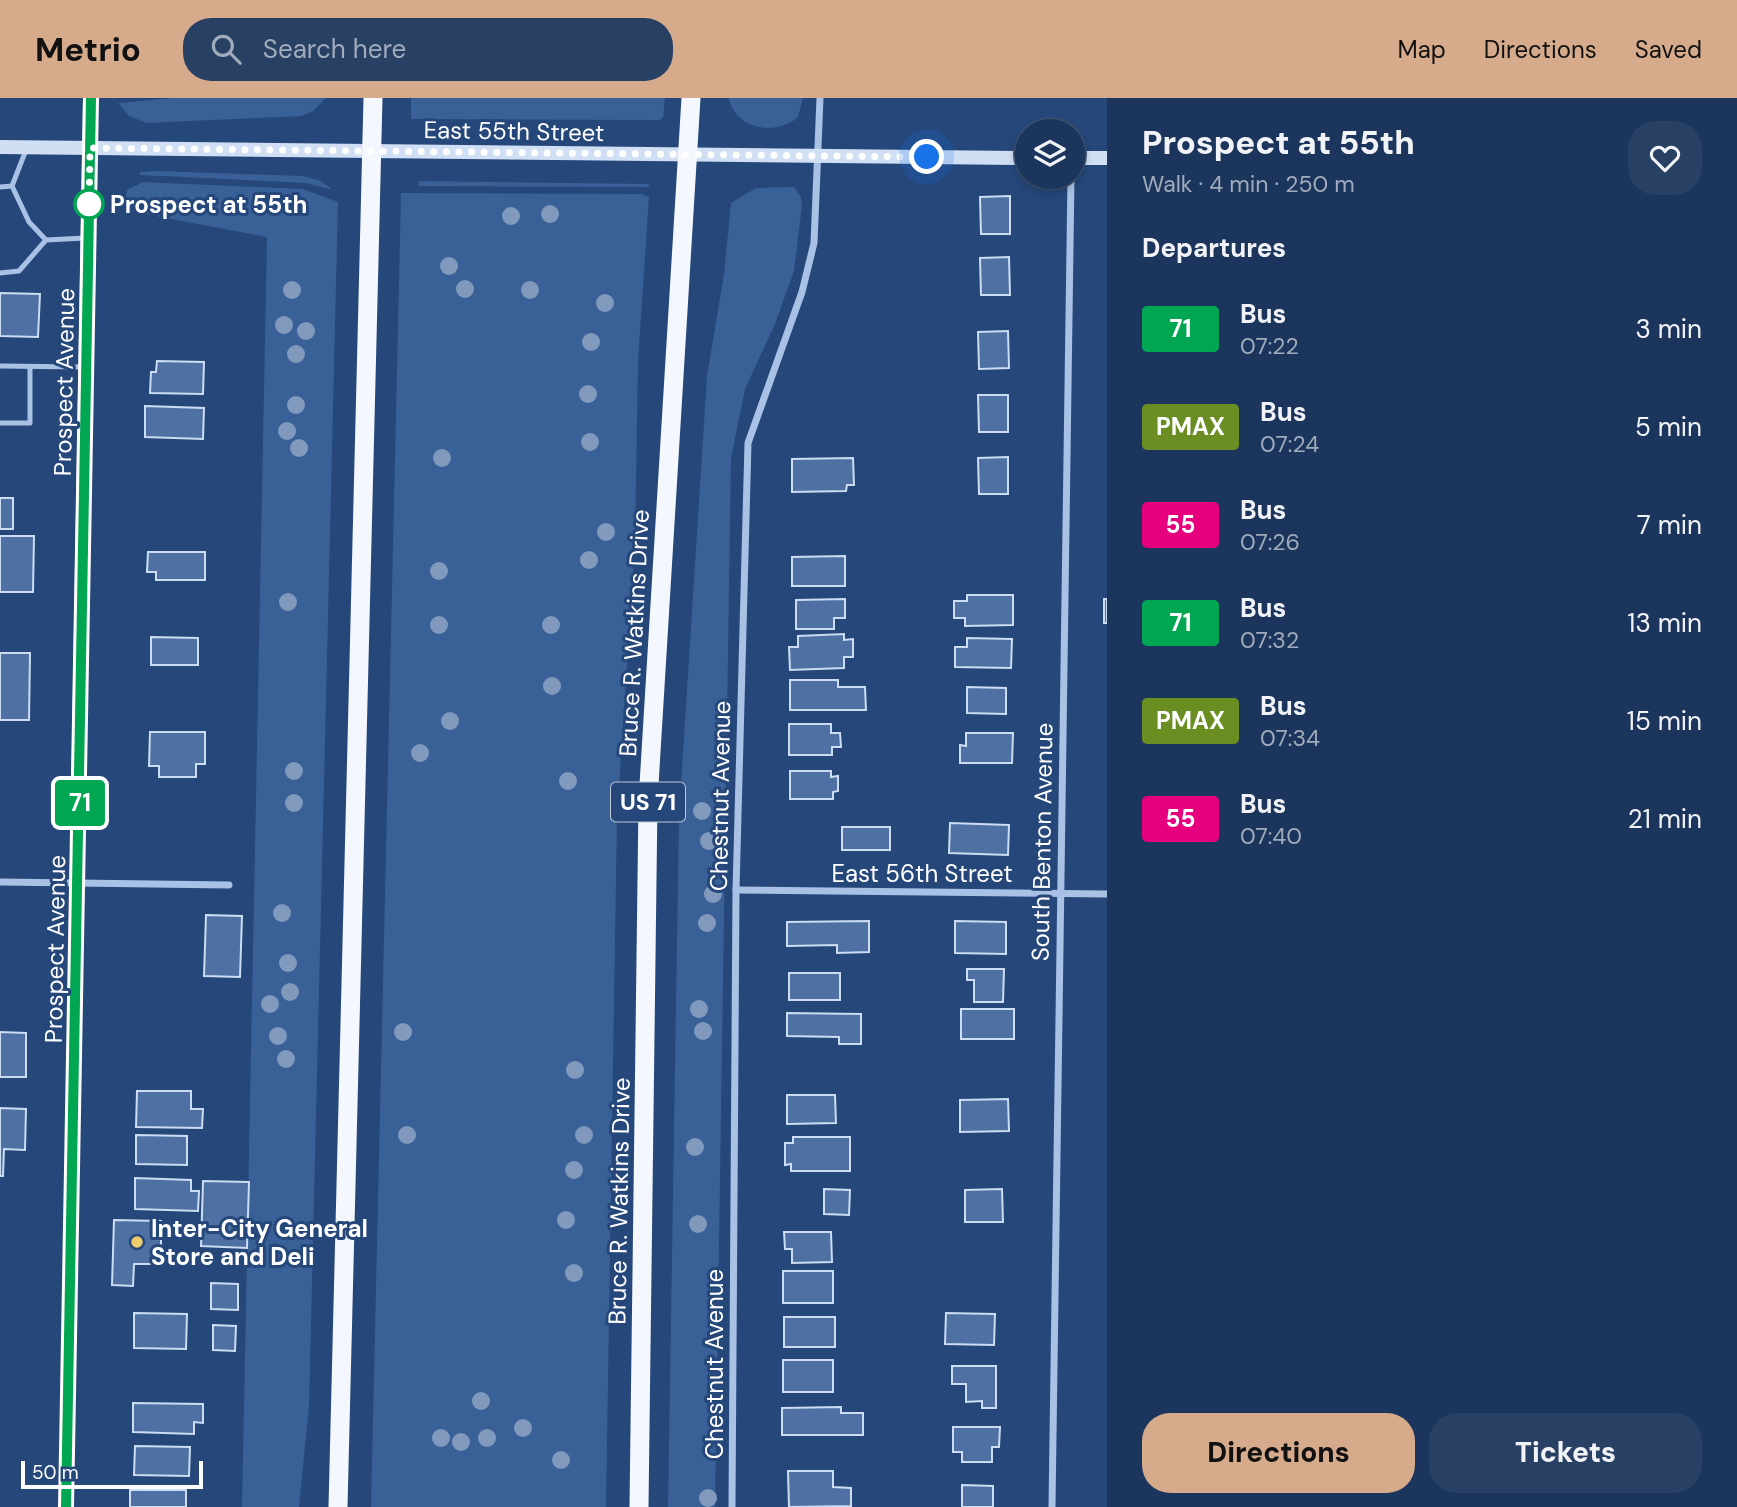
<!DOCTYPE html>
<meta charset="utf-8">
<style>
body{margin:0;font-family:"DM Sans",sans-serif;background:#294065;color:#f1f3f6;height:100vh;display:flex;flex-direction:column;font-size:26px;white-space:nowrap}
*{box-sizing:border-box;margin:0}
p{font-size:23px;color:#a0abbb}
.icon{flex:none;width:38px;height:38px;fill:none;stroke:currentColor;stroke-width:2;stroke-linecap:round;stroke-linejoin:round}
.map{position:relative;flex:1;overflow:hidden}
.details{display:flex;flex-direction:column;background:#1c355c;width:630px}
.details>*{flex:none}
.badge{padding:0 14px;border-radius:5px;font-size:24px;line-height:46px}
.buttons{position:absolute;left:1015px;top:21px;display:grid;gap:14px}
.buttons a{display:grid;place-items:center;width:70px;height:70px;border-radius:50%;background:#1c355c;box-shadow:0 4px 10px #0003,0 0 0 2px #3a5072;font-size:35px}
.scale{position:absolute;left:21px;bottom:18px;width:182px;box-sizing:border-box;padding-left:7px;border:4px solid #fff;border-top:0;font-size:19px;line-height:24px;white-space:nowrap;color:#fff;-webkit-text-stroke:5px #25477a;paint-order:stroke}
.you{position:absolute;width:35px;height:35px;margin:-18px;border:5px solid #fff;border-radius:50%;background:#1a73e8;box-shadow:0 0 0 10px #1a73e833}
.map>.badge{position:absolute;translate:-50% -50%;box-shadow:0 0 0 4px #fff}
h2{padding:0 35px;font-size:26px;line-height:63px}
.round{display:grid;place-items:center;flex:none;width:74px;height:74px;border-radius:28px;background:#294065}
.overview{display:flex;align-items:center;justify-content:space-between;height:119px;padding:0 35px}
h1{font-size:33px;font-weight:800;line-height:52px}
.action{display:flex;gap:14px;margin-top:auto;padding:14px 35px}
.action a{flex:1;height:80px;border-radius:28px;background:#d6ab8b;color:#111;font-size:28px;font-weight:800;line-height:80px;text-align:center}
.action a+a{background:#294065;color:#f1f3f6}
ul{padding:0;list-style:none}
li{display:flex;align-items:center;gap:21px;height:98px;padding:0 35px}
li div{flex:1}
li b{display:block;font-size:26px}
li em{font-style:normal}
li .badge{min-width:77px;font-weight:700;text-align:center}
header{display:flex;align-items:center;gap:42px;box-sizing:border-box;height:98px;padding:0 35px;background:#d6ab8b;color:#111}
header strong{font-size:33px}
nav{display:flex;gap:38px;margin-inline-start:auto;font-size:24px}
.search{width:490px;height:63px;background:#294065;display:flex;align-items:center;gap:18px;box-sizing:border-box;padding:0 24px;border-radius:28px;color:#a0abbb;font-size:26px}
main{display:flex;flex:1;min-height:0}
.map>svg:first-child{display:block}
.green{fill:#396097}
.building{fill:#4e70a3;stroke:#cbdcf3;stroke-width:2}
.lines{fill:none;stroke-linecap:round;stroke-linejoin:round}
.service{stroke:#a8c1e4;stroke-width:5}
.minor{stroke:#a8c1e4;stroke-width:7}
.secondary{stroke:#d1dff4;stroke-width:14}
.trunk{stroke:#f4f7fe;stroke-width:19}
.tree{fill:#8099bd}
.line-casing{stroke:#fff;stroke-width:16}
.line{stroke:#00a651;stroke-width:10}
.walk{stroke:#fff;stroke-width:7;stroke-dasharray:0 12.6}
.stop-dot{fill:#fff;stroke:#00a651;stroke-width:3.5}
.poi-dot{fill:#edcc6d;stroke:#25477a;stroke-width:2.5}
.labels{text-anchor:middle;dominant-baseline:central;stroke-width:6;stroke-linejoin:round;paint-order:stroke}
.shield{fill:#25477a;stroke:#bec8d7;stroke-width:2}
.shield-label{font-size:23px;font-weight:bold;fill:#fff}
.street-label{font-size:24px;fill:#fff;stroke:#25477a}
.stop-label{font-size:24px;font-weight:bold;fill:#fff;stroke:#25477a;text-anchor:start}
.poi-label{font-size:24px;font-weight:bold;fill:#fff;stroke:#25477a;text-anchor:start}
</style>
<header>
<strong>Metrio</strong>
<div class="search"><svg class="icon" aria-label="search" viewBox="0 0 24 24"><circle cx="10" cy="10" r="6"/><path d="M15 15l6 6"/></svg>Search here</div>
<nav><a>Map</a><a>Directions</a><a>Saved</a></nav>
</header>
<main>
<div class="map">
<svg width="1107" height="1409" viewBox="0 0 1107 1409">
<rect width="100%" height="100%" fill="#25477a"/>
<g class="green">
<path d="M 173,0 L 326,0 L 313,13 L 301,18 L 147,25 L 129,18 L 118,5 Z"/>
<path d="M 411,0 L 665,0 L 663,19 L 660,22 L 411,21 Z"/>
<path d="M 729,0 L 803,0 L 798,19 C 776,39 734,31 729,0 Z"/>
<path d="M 157,73 L 303,78 L 321,83 L 333,92 L 306,85 L 140,77 L 140,74 Z"/>
<path d="M 419,83 L 648,86 L 650,89 L 418,88 Z"/>
<path d="M 143,84 L 303,91 L 338,104 L 309,1309 L 299,1409 L 242,1409 L 267,139 L 124,112 L 127,92 Z"/>
<path d="M 794,89 L 801,99 L 802,107 L 794,173 L 775,226 L 745,291 L 731,360 L 715,1409 L 668,1409 L 679,717 L 707,278 L 724,176 L 731,105 L 756,90 Z"/>
<path d="M 401,95 L 641,96 L 649,99 L 638,264 L 635,443 L 617,719 L 606,1409 L 371,1409 Z"/>
</g>
<g class="building">
<path d="M 1010,98 L 1010,136 L 981,136 L 980,99 Z"/>
<path d="M 1009,159 L 1010,197 L 981,197 L 980,160 Z"/>
<path d="M 0,195 L 40,196 L 38,239 L 0,238 Z"/>
<path d="M 1008,233 L 1009,270 L 979,271 L 978,234 Z"/>
<path d="M 157,263 L 204,264 L 203,296 L 150,295 L 151,274 L 156,274 Z"/>
<path d="M 978,297 L 1008,297 L 1008,334 L 979,334 Z"/>
<path d="M 145,308 L 204,310 L 203,341 L 145,339 Z"/>
<path d="M 1008,359 L 1008,396 L 979,396 L 978,360 Z"/>
<path d="M 853,360 L 854,387 L 847,387 L 846,393 L 792,394 L 792,361 Z"/>
<rect x="0" y="400" width="13" height="31"/>
<path d="M 0,438 L 34,438 L 33,494 L 0,494 Z"/>
<path d="M 148,454 L 205,454 L 205,482 L 156,482 L 156,474 L 147,474 Z"/>
<path d="M 845,458 L 845,488 L 792,488 L 792,459 Z"/>
<path d="M 967,497 L 1013,497 L 1013,527 L 965,528 L 965,520 L 954,520 L 954,503 L 967,503 Z"/>
<path d="M 845,501 L 845,520 L 834,520 L 834,531 L 796,531 L 796,502 Z"/>
<rect x="1104" y="501" width="3" height="24"/>
<path d="M 844,536 L 844,542 L 853,541 L 853,559 L 844,559 L 844,570 L 790,572 L 789,549 L 798,549 L 798,538 Z"/>
<path d="M 151,539 L 198,540 L 198,567 L 151,567 Z"/>
<path d="M 967,540 L 1012,541 L 1011,570 L 955,569 L 955,549 L 967,549 Z"/>
<path d="M 0,555 L 30,555 L 29,622 L 0,622 Z"/>
<path d="M 790,582 L 838,582 L 838,589 L 865,589 L 866,612 L 790,612 Z"/>
<path d="M 967,589 L 1006,590 L 1006,616 L 967,615 Z"/>
<path d="M 789,626 L 831,626 L 831,635 L 840,635 L 841,649 L 832,649 L 832,657 L 789,657 Z"/>
<path d="M 150,634 L 205,634 L 205,666 L 196,666 L 196,679 L 159,679 L 159,668 L 149,668 Z"/>
<path d="M 966,635 L 1013,635 L 1012,665 L 960,665 L 960,647 L 966,648 Z"/>
<path d="M 790,673 L 831,673 L 831,679 L 838,678 L 838,693 L 833,694 L 833,701 L 790,701 Z"/>
<path d="M 950,725 L 1009,727 L 1008,757 L 949,755 Z"/>
<rect x="842" y="729" width="48" height="23"/>
<path d="M 206,817 L 242,818 L 240,879 L 204,878 Z"/>
<path d="M 869,823 L 869,854 L 837,855 L 837,847 L 787,848 L 787,824 Z"/>
<path d="M 955,823 L 1006,824 L 1006,856 L 955,855 Z"/>
<path d="M 967,871 L 1004,871 L 1003,904 L 974,904 L 974,882 L 967,882 Z"/>
<rect x="789" y="875" width="51" height="27"/>
<rect x="961" y="911" width="53" height="30"/>
<path d="M 787,915 L 861,916 L 861,946 L 839,946 L 839,939 L 787,938 Z"/>
<path d="M 0,934 L 26,935 L 26,979 L 0,979 Z"/>
<path d="M 137,993 L 191,993 L 191,1011 L 203,1011 L 202,1030 L 136,1029 Z"/>
<path d="M 787,997 L 835,997 L 836,1025 L 787,1026 Z"/>
<path d="M 1008,1001 L 1009,1033 L 960,1034 L 960,1002 Z"/>
<path d="M 0,1010 L 26,1011 L 25,1052 L 4,1051 L 3,1078 L 0,1078 Z"/>
<path d="M 136,1037 L 187,1038 L 187,1067 L 136,1066 Z"/>
<path d="M 793,1039 L 850,1039 L 850,1073 L 791,1073 L 791,1066 L 785,1067 L 785,1045 L 793,1045 Z"/>
<path d="M 135,1080 L 191,1082 L 191,1093 L 199,1093 L 198,1113 L 135,1111 Z"/>
<path d="M 203,1083 L 249,1084 L 247,1150 L 201,1148 Z"/>
<path d="M 824,1091 L 850,1092 L 849,1117 L 824,1116 Z"/>
<path d="M 1002,1091 L 1003,1124 L 965,1124 L 965,1092 Z"/>
<path d="M 114,1122 L 161,1123 L 161,1166 L 134,1166 L 133,1188 L 112,1187 Z"/>
<path d="M 784,1134 L 831,1134 L 832,1164 L 792,1165 L 792,1151 L 785,1151 Z"/>
<rect x="783" y="1173" width="50" height="32"/>
<path d="M 211,1185 L 238,1186 L 238,1212 L 211,1211 Z"/>
<path d="M 134,1215 L 187,1216 L 186,1251 L 134,1250 Z"/>
<path d="M 946,1215 L 995,1216 L 994,1247 L 945,1246 Z"/>
<rect x="784" y="1219" width="51" height="30"/>
<path d="M 213,1227 L 236,1228 L 235,1253 L 213,1252 Z"/>
<rect x="783" y="1262" width="50" height="32"/>
<path d="M 952,1268 L 996,1268 L 996,1310 L 982,1310 L 982,1303 L 966,1304 L 966,1286 L 952,1286 Z"/>
<path d="M 133,1305 L 203,1306 L 203,1325 L 194,1324 L 194,1336 L 133,1334 Z"/>
<path d="M 841,1309 L 841,1315 L 863,1315 L 863,1337 L 782,1337 L 782,1310 Z"/>
<path d="M 953,1329 L 1000,1329 L 999,1349 L 992,1349 L 992,1364 L 962,1364 L 962,1354 L 953,1354 Z"/>
<path d="M 135,1348 L 190,1349 L 189,1378 L 134,1377 Z"/>
<path d="M 788,1373 L 833,1373 L 833,1389 L 851,1390 L 851,1408 L 789,1409 Z"/>
<path d="M 962,1387 L 993,1388 L 993,1409 L 962,1409 Z"/>
<rect x="130" y="1392" width="56" height="17"/>
</g>
<g class="lines">
<g class="service">
<path d="M 12,88 L 29,124 L 46,142"/>
<path d="M 0,89 L 12,88 L 26,52"/>
<path d="M 0,175 L 19,173 L 46,142 L 85,140"/>
<path d="M 0,268 L 83,269"/>
<path d="M 0,325 L 30,325 L 30,269"/>
</g>
<g class="minor">
<path d="M 0,784 L 229,787"/>
<path d="M 736,792 L 1107,796"/>
<path d="M 732,1409 L 736,792 L 748,345 L 802,194 L 814,145 L 820,0"/>
<path d="M 1052,1409 L 1071,79"/>
</g>
<g class="secondary">
<path d="M 0,49 L 1027,60"/>
<path d="M 1073,60 L 1107,60"/>
<path d="M 66,1409 L 90,0"/>
</g>
<g class="trunk">
<path d="M 338,1409 L 373,0"/>
<path d="M 639,1409 L 648,703 L 691,0"/>
</g>
</g>
<g class="tree">
<circle cx="550" cy="116" r="9"/>
<circle cx="511" cy="118" r="9"/>
<circle cx="449" cy="168" r="9"/>
<circle cx="465" cy="191" r="9"/>
<circle cx="292" cy="192" r="9"/>
<circle cx="530" cy="192" r="9"/>
<circle cx="605" cy="205" r="9"/>
<circle cx="284" cy="227" r="9"/>
<circle cx="306" cy="233" r="9"/>
<circle cx="591" cy="244" r="9"/>
<circle cx="296" cy="256" r="9"/>
<circle cx="588" cy="296" r="9"/>
<circle cx="296" cy="307" r="9"/>
<circle cx="287" cy="333" r="9"/>
<circle cx="590" cy="344" r="9"/>
<circle cx="299" cy="350" r="9"/>
<circle cx="442" cy="360" r="9"/>
<circle cx="606" cy="434" r="9"/>
<circle cx="589" cy="462" r="9"/>
<circle cx="439" cy="473" r="9"/>
<circle cx="288" cy="504" r="9"/>
<circle cx="439" cy="527" r="9"/>
<circle cx="551" cy="527" r="9"/>
<circle cx="552" cy="588" r="9"/>
<circle cx="450" cy="623" r="9"/>
<circle cx="420" cy="655" r="9"/>
<circle cx="294" cy="673" r="9"/>
<circle cx="568" cy="683" r="9"/>
<circle cx="294" cy="705" r="9"/>
<circle cx="702" cy="713" r="9"/>
<circle cx="709" cy="743" r="9"/>
<circle cx="713" cy="796" r="9"/>
<circle cx="282" cy="815" r="9"/>
<circle cx="707" cy="825" r="9"/>
<circle cx="288" cy="865" r="9"/>
<circle cx="290" cy="894" r="9"/>
<circle cx="270" cy="906" r="9"/>
<circle cx="699" cy="911" r="9"/>
<circle cx="703" cy="933" r="9"/>
<circle cx="403" cy="934" r="9"/>
<circle cx="278" cy="938" r="9"/>
<circle cx="286" cy="961" r="9"/>
<circle cx="575" cy="972" r="9"/>
<circle cx="407" cy="1037" r="9"/>
<circle cx="584" cy="1037" r="9"/>
<circle cx="695" cy="1049" r="9"/>
<circle cx="574" cy="1072" r="9"/>
<circle cx="566" cy="1122" r="9"/>
<circle cx="698" cy="1126" r="9"/>
<circle cx="574" cy="1175" r="9"/>
<circle cx="481" cy="1303" r="9"/>
<circle cx="523" cy="1330" r="9"/>
<circle cx="441" cy="1340" r="9"/>
<circle cx="487" cy="1340" r="9"/>
<circle cx="461" cy="1344" r="9"/>
<circle cx="561" cy="1362" r="9"/>
<circle cx="708" cy="1400" r="9"/>
</g>
<g class="lines">
<g class="line-casing">
<path id="line" d="M 66,1409 L 91,0"/>
</g>
<use href="#line" class="line"/>
<path class="walk" d="M 89,106 L 89,114 L 90,50 L 927,59"/>
</g>
<circle class="stop-dot" cx="89" cy="106" r="14"/>
<circle class="poi-dot" cx="137" cy="1144" r="7"/>
<g class="labels">
<rect class="shield" x="611" y="684.5" width="74" height="39" rx="5"/>
<g class="shield-label">
<text x="648" y="704">US 71</text>
</g>
<g class="street-label">
<text transform="translate(514 33) rotate(1)">East 55th Street</text>
<text transform="translate(64 284) rotate(-89)">Prospect Avenue</text>
<text transform="translate(634 535) rotate(-87)">Bruce R. Watkins Drive</text>
<text transform="translate(720 698) rotate(-89)">Chestnut Avenue</text>
<text transform="translate(1042 744) rotate(-89)">South Benton Avenue</text>
<text x="922" y="775">East 56th Street</text>
<text transform="translate(55 851) rotate(-89)">Prospect Avenue</text>
<text transform="translate(619 1103) rotate(-89)">Bruce R. Watkins Drive</text>
<text transform="translate(714 1266) rotate(-90)">Chestnut Avenue</text>
</g>
<g class="stop-label">
<text x="110" y="106">Prospect at 55th</text>
</g>
<g class="poi-label">
<text x="151" y="1130">Inter-City General<tspan x="151" dy="28">Store and Deli</tspan></text>
</g>
</g>
</svg>
<div class="buttons">
<a><svg class="icon" aria-label="layers" viewBox="0 0 24 24"><path d="M12 4l9 5-9 5-9-5zM3 14l9 5 9-5"/></svg></a>
</div>
<div class="scale">50 m</div>
<div class="you" style="left:927px;top:59px"></div>
<b class="badge" style="left:80px;top:705px;background:#00a651;color:#fff">71</b>
</div>
<section class="details">
<div class="overview"><div><h1>Prospect at 55th</h1><p>Walk · 4 min · 250 m</p></div><a class="round"><svg class="icon" aria-label="heart" viewBox="0 0 24 24"><path d="M12 20l-8-8c-3-5 5-10 8-4 3-6 11-1 8 4z"/></svg></a></div>
<h2>Departures</h2>
<ul>
<li><span class="badge" style="background:#00a651;color:#fff">71</span><div><b>Bus</b><p>07:22</p></div><em>3 min</em></li>
<li><span class="badge" style="background:#6b8e23;color:#fff">PMAX</span><div><b>Bus</b><p>07:24</p></div><em>5 min</em></li>
<li><span class="badge" style="background:#e6007e;color:#fff">55</span><div><b>Bus</b><p>07:26</p></div><em>7 min</em></li>
<li><span class="badge" style="background:#00a651;color:#fff">71</span><div><b>Bus</b><p>07:32</p></div><em>13 min</em></li>
<li><span class="badge" style="background:#6b8e23;color:#fff">PMAX</span><div><b>Bus</b><p>07:34</p></div><em>15 min</em></li>
<li><span class="badge" style="background:#e6007e;color:#fff">55</span><div><b>Bus</b><p>07:40</p></div><em>21 min</em></li>
</ul>
<div class="action"><a>Directions</a><a>Tickets</a></div>
</section>
</main>
